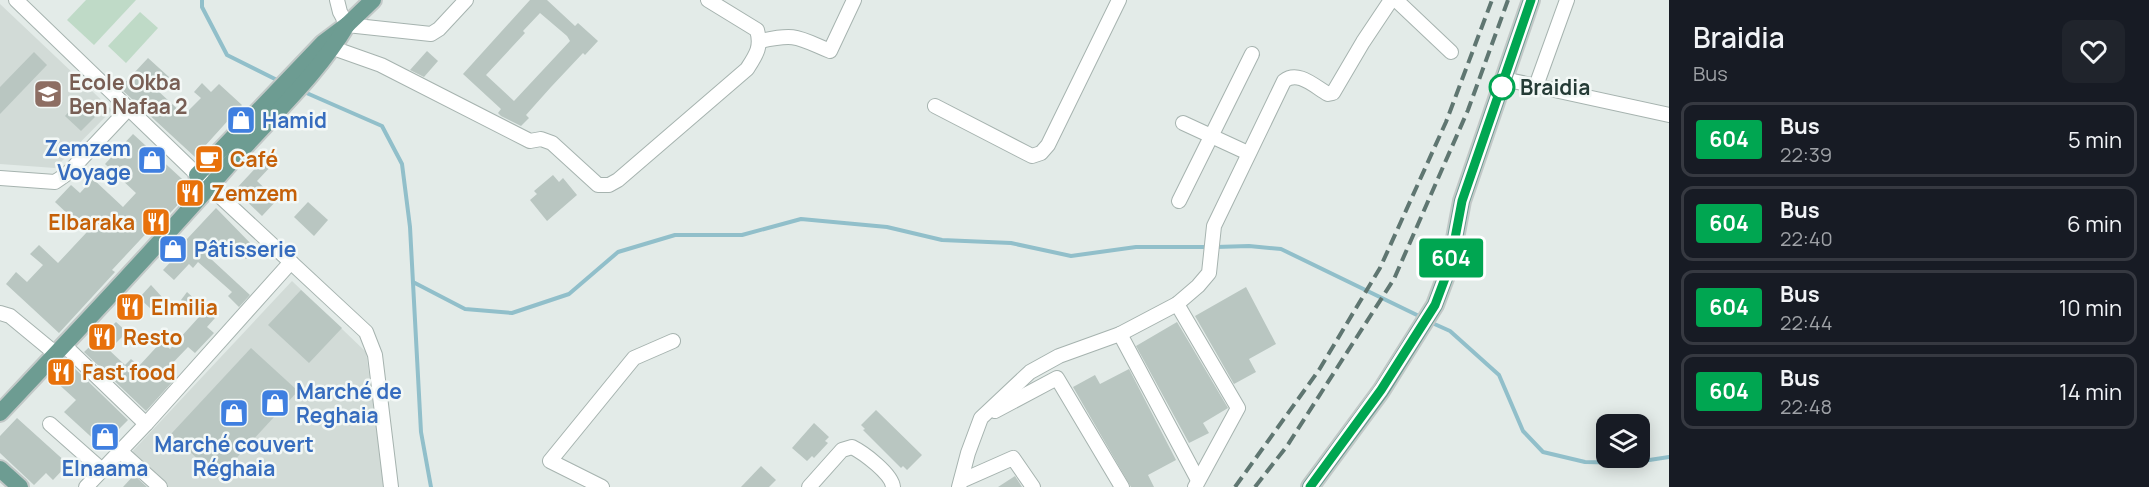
<!DOCTYPE html>
<meta charset="utf-8">
<style>
body{margin:0;font-family:Manrope,sans-serif;background:#20242c;color:#f1f3f6;height:100vh;display:flex;flex-direction:column;font-size:22px;white-space:nowrap}
*{box-sizing:border-box;margin:0}
p{font-size:20px;color:#9ea1a6}
.icon{flex:none;width:33px;height:33px;fill:none;stroke:currentColor;stroke-width:2;stroke-linecap:round;stroke-linejoin:round}
.map{position:relative;flex:1;overflow:hidden}
.side{display:flex;flex-direction:column;background:#171b24;width:480px}
.side>*{flex:none}
.badge{padding:0 12px;border-radius:4px;font-size:21px;line-height:39px}
.tools{position:absolute;left:1596px;top:414px;display:grid;gap:12px}
.tools a{display:grid;place-items:center;width:54px;height:54px;border-radius:12px;background:#171b24;box-shadow:0 3px 15px #0003;font-size:30px}
.map>.badge{position:absolute;translate:-50% -50%;box-shadow:0 0 0 3px #fff}
.round{display:grid;place-items:center;flex:none;width:63px;height:63px;border-radius:12px;background:#20242c}
.headline{display:flex;align-items:center;justify-content:space-between;height:102px;padding:0 24px}
h1{font-size:28px;font-weight:600;line-height:45px}
ul{padding:0;list-style:none}
li{display:flex;align-items:center;gap:18px;height:75px;margin:0 12px 9px;padding:0 12px;border:3px solid #363941;border-radius:12px}
li div{flex:1}
li b{display:block;font-size:22px}
li em{font-style:normal}
li .badge{min-width:66px;font-weight:700;text-align:center}
main{display:flex;flex:1;min-height:0}
.map>svg:first-child{display:block}
.built{fill:#d2dbd7}
.green{fill:#bfdac7}
.lines{fill:none;stroke-linecap:round;stroke-linejoin:round}
.stream{stroke:#91bfca;stroke-width:4}
.building{fill:#b9c6c1;fill-rule:evenodd}
.minor-casing{stroke:#a6b3af;stroke-width:16}
.major-casing{stroke:#c2c8c7;stroke-width:20}
.minor{stroke:#fff;stroke-width:14}
.major{stroke:#6d9c92;stroke-width:16}
.rail{stroke:#5f7671;stroke-width:4;stroke-dasharray:12 6;stroke-linecap:butt}
.line-casing{stroke:#fff;stroke-width:14}
.line{stroke:#00a651;stroke-width:9}
.stop-dot{fill:#fff;stroke:#00a651;stroke-width:3}
.labels{text-anchor:middle;dominant-baseline:central;stroke-width:5;stroke-linejoin:round;paint-order:stroke}
.education-label{font-size:21px;font-weight:bold;fill:#785e54;stroke:#f3f8f6;text-anchor:start}
.stop-label{font-size:21px;font-weight:bold;fill:#253b36;stroke:#f3f8f6;text-anchor:start}
.shop-label{font-size:21px;font-weight:bold;fill:#366cbe;stroke:#f3f8f6;text-anchor:start}
.food-label{font-size:21px;font-weight:bold;fill:#c56008;stroke:#f3f8f6;text-anchor:start}
</style>
<main>
<div class="map">
<svg width="1669" height="487" viewBox="0 0 1669 487">
<rect width="100%" height="100%" fill="#e3ebe8"/>
<g class="built">
<path d="M 0,4 L 112,110 L 55,168 L 0,164 Z"/>
<path d="M 292,281 L 366,352 L 385,487 L 168,487 L 130,454 Z"/>
</g>
<g class="green">
<path d="M 86,0 L 136,0 L 94,45 L 67,20 Z"/>
<path d="M 140,12 L 158,28 L 126,63 L 108,46 Z"/>
</g>
<g class="lines">
<g class="stream">
<path d="M 202,0 L 202,7 L 227,55 L 279,81"/>
<path d="M 302,91 L 382,126 L 402,164 L 410,227 L 421,432 L 431,487"/>
<path d="M 1216,247 L 1249,246 L 1281,249 L 1421,317"/>
<path d="M 413,282 L 465,309 L 512,313 L 569,294 L 618,252 L 675,235 L 742,235 L 801,219 L 887,227 L 942,240 L 1011,243 L 1071,256 L 1136,247 L 1208,247"/>
<path d="M 1430,322 L 1450,331 L 1499,375 L 1523,431 L 1543,452 L 1585,462 L 1630,463 L 1669,457"/>
</g>
</g>
<g class="building">
<path d="M 530,0 L 547,0 L 575,26 L 578,23 L 598,41 L 585,55 L 583,53 L 551,87 L 526,115 L 529,118 L 521,126 L 501,116 L 498,113 L 501,109 L 463,74 ZM 540,13 L 567,36 L 570,41 L 514,101 L 486,75 L 525,33 L 523,31 Z"/>
<path d="M 427,51 L 438,61 L 424,77 L 410,70 Z"/>
<path d="M 34,52 L 47,65 L 0,114 L 0,87 Z"/>
<path d="M 148,58 L 169,77 L 157,90 L 184,115 L 201,98 L 194,92 L 202,83 L 211,92 L 219,84 L 242,105 L 195,157 L 120,88 Z"/>
<path d="M 78,101 L 95,117 L 81,131 L 65,116 Z"/>
<path d="M 133,134 L 193,189 L 170,213 L 168,210 L 112,270 L 115,272 L 59,333 L 6,284 L 16,272 L 27,282 L 43,265 L 30,254 L 39,245 L 58,263 L 87,232 L 55,202 L 71,185 L 80,193 L 93,179 L 123,207 L 136,193 L 105,164 Z"/>
<path d="M 265,158 L 272,165 L 257,181 L 277,200 L 262,216 L 235,190 Z"/>
<path d="M 553,175 L 559,182 L 563,178 L 577,195 L 547,221 L 530,200 L 537,194 L 534,191 Z"/>
<path d="M 308,202 L 328,220 L 314,236 L 294,217 Z"/>
<path d="M 216,208 L 256,249 L 246,259 L 227,241 L 211,259 L 250,295 L 239,307 L 228,296 L 232,292 L 198,262 L 193,268 L 189,264 L 174,280 L 163,270 L 178,254 L 172,248 L 184,236 L 187,239 Z"/>
<path d="M 151,285 L 162,297 L 151,309 L 139,298 Z"/>
<path d="M 1246,287 L 1276,344 L 1249,359 L 1256,372 L 1234,384 L 1195,316 Z"/>
<path d="M 301,290 L 342,328 L 309,363 L 268,325 Z"/>
<path d="M 187,292 L 215,318 L 207,327 L 214,333 L 195,353 L 188,347 L 165,371 L 174,380 L 146,411 L 84,352 L 116,322 L 127,332 L 109,350 L 125,365 L 131,359 L 139,366 L 162,341 L 170,349 L 199,317 L 181,300 Z"/>
<path d="M 1177,322 L 1228,408 L 1203,423 L 1209,433 L 1189,443 L 1136,346 Z"/>
<path d="M 251,348 L 298,391 L 218,478 L 171,434 Z"/>
<path d="M 69,363 L 128,420 L 118,430 L 116,428 L 100,445 L 64,412 L 76,400 L 54,380 Z"/>
<path d="M 1129,369 L 1176,460 L 1148,475 L 1154,487 L 1131,487 L 1073,387 L 1095,375 L 1100,384 Z"/>
<path d="M 876,410 L 922,455 L 907,470 L 903,466 L 901,468 L 863,430 L 865,429 L 861,425 Z"/>
<path d="M 17,418 L 68,464 L 53,480 L 46,473 L 34,485 L 0,453 L 0,436 Z"/>
<path d="M 814,423 L 829,437 L 825,441 L 828,443 L 814,458 L 812,456 L 807,461 L 792,448 Z"/>
<path d="M 761,466 L 776,480 L 769,487 L 741,487 Z"/>
<path d="M 134,475 L 147,487 L 123,487 Z"/>
<path d="M 1015,476 L 1022,487 L 998,487 Z"/>
</g>
<g class="lines">
<g class="minor-casing">
<g id="minor">
<path d="M 16,0 L 210,187 L 366,332 L 375,355 L 391,487"/>
<path d="M 337,0 L 340,12 L 347,25 L 431,34 L 439,29 L 466,0"/>
<path d="M 1396,0 L 1451,52"/>
<path d="M 760,41 C 796,33 797,37 830,51 L 854,0"/>
<path d="M 333,48 L 381,65 L 530,141 L 541,139 L 552,143 L 598,185 L 609,185 L 618,180 L 747,69 C 756,55 762,47 757,30 L 708,0"/>
<path d="M 1504,79 L 1669,115"/>
<path d="M 1536,86 L 1567,0"/>
<path d="M 935,106 L 1032,156 L 1041,153 L 1048,145 L 1119,0"/>
<path d="M 1183,123 L 1248,153"/>
<path d="M 0,178 L 55,182 L 68,173 L 129,108"/>
<path d="M 1179,201 L 1252,54"/>
<path d="M 1177,304 L 1238,408 L 1195,487"/>
<path d="M 0,313 L 10,316 L 56,354"/>
<path d="M 1120,334 L 1198,480"/>
<path d="M 64,345 L 146,424"/>
<path d="M 995,411 L 1057,378 L 1122,487"/>
<path d="M 50,424 L 102,470"/>
<path d="M 120,451 L 160,487"/>
<path d="M 961,481 L 1013,458 L 1033,487"/>
<path d="M 86,487 L 146,424 L 291,262"/>
<path d="M 602,487 L 550,461 L 634,358 L 673,341"/>
<path d="M 809,487 L 842,450 L 852,447 C 864,453 892,474 893,487"/>
<path d="M 959,487 L 968,453 L 981,418 L 1030,372 L 1059,356 L 1120,334 L 1177,304 L 1198,286 L 1209,273 L 1214,226 L 1284,81 C 1298,70 1314,86 1328,94 L 1333,93 L 1363,42 L 1391,0"/>
</g>
</g>
<g class="major-casing">
<g id="major">
<path d="M 197,175 L 323,43 L 347,25 L 373,0"/>
<path d="M 0,413 C 81,327 163,240 241,151 C 277,111 319,72 347,25"/>
<path d="M 0,469 L 20,487"/>
<path d="M 1310,487 L 1381,391 L 1435,305 L 1450,265 L 1462,201 L 1531,0"/>
</g>
</g>
<use href="#minor" class="minor"/>
<use href="#major" class="major"/>
<g class="rail">
<path d="M 1235,487 L 1319,370 L 1380,268 L 1446,122 L 1492,0"/>
<path d="M 1255,487 L 1287,446 L 1394,279 L 1468,110 L 1508,0"/>
</g>
</g>
<g class="lines">
<g class="line-casing">
<path id="line" d="M 1310,487 L 1381,390 L 1435,305 L 1450,265 L 1462,201 L 1531,0"/>
</g>
<use href="#line" class="line"/>
</g>
<defs>
<g id="school-square" transform="scale(1.5)"><rect x="-9" y="-9" width="18" height="18" rx="4" fill="#8d6e63" stroke="#f3f8f6"/><path d="M0-5L7-2L0 1L-7-2ZM-4 1L0 2.5L4 1V4Q0 6-4 4Z" fill="#fff"/></g>
<g id="shop-square" transform="scale(1.5)"><rect x="-9" y="-9" width="18" height="18" rx="4" fill="#3f7fe0" stroke="#f3f8f6"/><path d="M-5-2.5h2.3a2.7 3.5 0 0 1 5.4 0H5L5.5 6h-11ZM-1.5-2.5h3a1.5 2.3 0 0 0-3 0Z" fill="#fff"/></g>
<g id="cafe-square" transform="scale(1.5)"><rect x="-9" y="-9" width="18" height="18" rx="4" fill="#e8710a" stroke="#f3f8f6"/><path d="M-5.5-4.5H6V0H3Q3 3.5 0 3.5H-2.5Q-5.5 3.5-5.5 0ZM3-3.2v2h1.7v-2ZM-6 4.5H4V6H-6Z" fill="#fff"/></g>
<g id="restaurant-square" transform="scale(1.5)"><rect x="-9" y="-9" width="18" height="18" rx="4" fill="#e8710a" stroke="#f3f8f6"/><path d="M-5-6h1v4h1v-4h1v4h1v-4h1v5L-1.5 .5V6h-2V.5L-5-1ZM5-6V6H3V1.5H1.5Q1.5-4 5-6Z" fill="#fff"/></g>
</defs>
<g fill-rule="evenodd">
<use href="#school-square" x="48" y="94"/>
<use href="#shop-square" x="241" y="120"/>
<use href="#cafe-square" x="209" y="159"/>
<use href="#shop-square" x="152" y="160"/>
<use href="#restaurant-square" x="190" y="193"/>
<use href="#restaurant-square" x="156" y="222"/>
<use href="#shop-square" x="173" y="249"/>
<use href="#restaurant-square" x="130" y="307"/>
<use href="#restaurant-square" x="102" y="337"/>
<use href="#restaurant-square" x="61" y="372"/>
<use href="#shop-square" x="275" y="403"/>
<use href="#shop-square" x="234" y="413"/>
<use href="#shop-square" x="105" y="437"/>
</g>
<circle class="stop-dot" cx="1502" cy="87" r="12"/>
<g class="labels">
<g class="education-label">
<text x="69" y="82">Ecole Okba<tspan x="69" dy="24">Ben Nafaa 2</tspan></text>
</g>
<g class="stop-label">
<text x="1520" y="87">Braidia</text>
</g>
<g class="shop-label">
<text x="262" y="120">Hamid</text>
<text x="131" y="148" text-anchor="end">Zemzem<tspan x="131" dy="24">Voyage</tspan></text>
<text x="194" y="249">Pâtisserie</text>
<text x="296" y="391">Marché de<tspan x="296" dy="24">Reghaia</tspan></text>
<text x="234" y="444" text-anchor="middle">Marché couvert<tspan x="234" dy="24">Réghaia</tspan></text>
<text x="105" y="468" text-anchor="middle">Elnaama</text>
</g>
<g class="food-label">
<text x="230" y="159">Café</text>
<text x="211" y="193">Zemzem</text>
<text x="135" y="222" text-anchor="end">Elbaraka</text>
<text x="151" y="307">Elmilia</text>
<text x="123" y="337">Resto</text>
<text x="82" y="372">Fast food</text>
</g>
</g>
</svg>
<div class="tools">
<a><svg class="icon" aria-label="layers" viewBox="0 0 24 24"><path d="M12 4l9 5-9 5-9-5zM3 14l9 5 9-5"/></svg></a>
</div>
<b class="badge" style="left:1451px;top:258px;background:#00a651;color:#fff">604</b>
</div>
<section class="side">
<div class="headline"><div><h1>Braidia</h1><p>Bus</p></div><a class="round"><svg class="icon" aria-label="heart" viewBox="0 0 24 24"><path d="M12 20l-8-8c-3-5 5-10 8-4 3-6 11-1 8 4z"/></svg></a></div>
<ul>
<li><span class="badge" style="background:#00a651;color:#fff">604</span><div><b>Bus</b><p>22:39</p></div><em>5 min</em></li>
<li><span class="badge" style="background:#00a651;color:#fff">604</span><div><b>Bus</b><p>22:40</p></div><em>6 min</em></li>
<li><span class="badge" style="background:#00a651;color:#fff">604</span><div><b>Bus</b><p>22:44</p></div><em>10 min</em></li>
<li><span class="badge" style="background:#00a651;color:#fff">604</span><div><b>Bus</b><p>22:48</p></div><em>14 min</em></li>
</ul>
</section>
</main>
